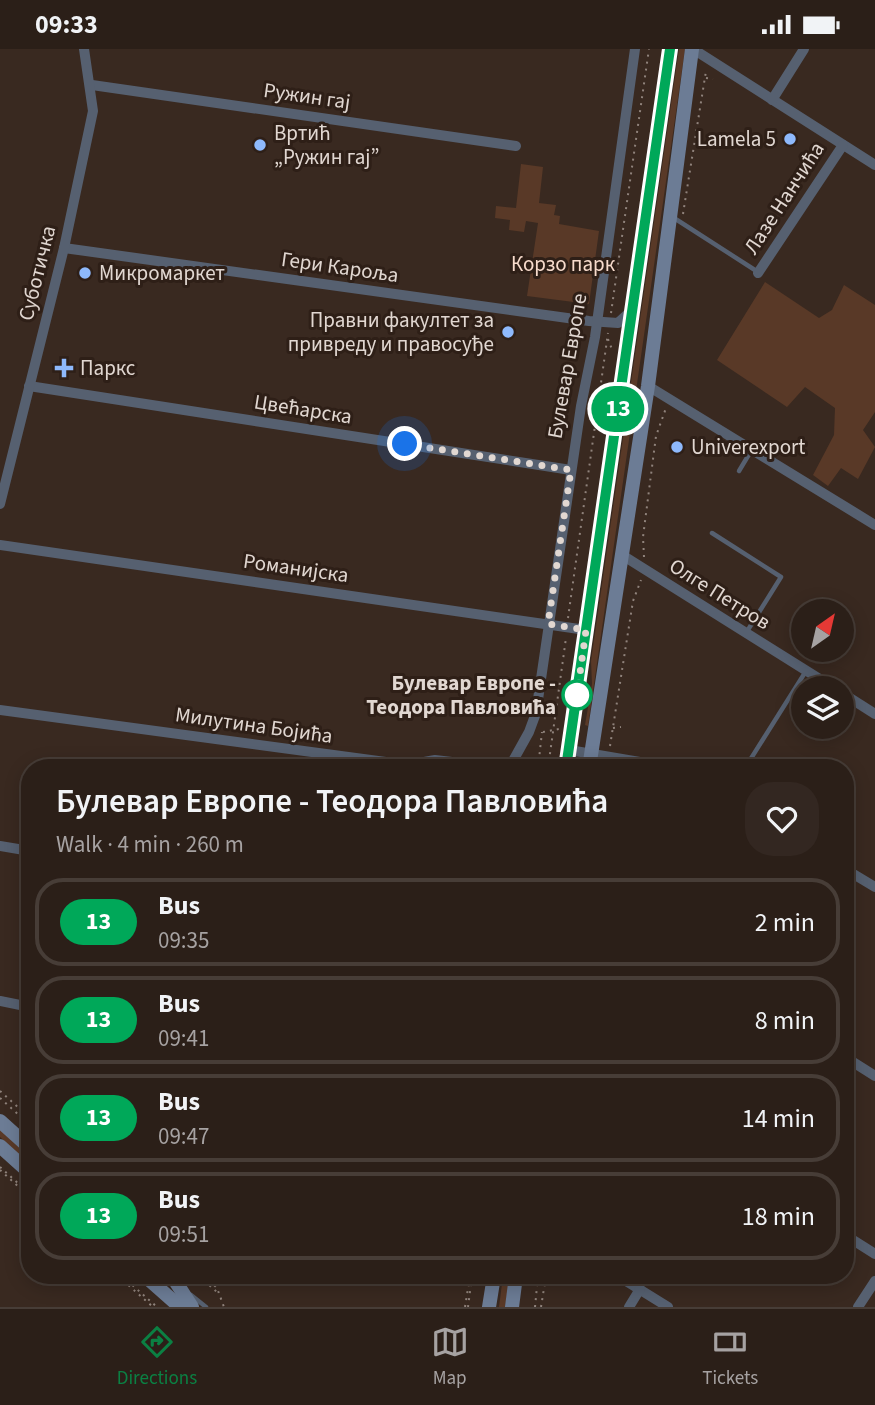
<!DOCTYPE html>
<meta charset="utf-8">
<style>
body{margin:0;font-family:"Source Sans 3",sans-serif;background:#332721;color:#f1f3f6;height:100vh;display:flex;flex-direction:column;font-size:26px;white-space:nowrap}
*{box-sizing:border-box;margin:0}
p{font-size:23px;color:#a6a2a2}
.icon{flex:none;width:38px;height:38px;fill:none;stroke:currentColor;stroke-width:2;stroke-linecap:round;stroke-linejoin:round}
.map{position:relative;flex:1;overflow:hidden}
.details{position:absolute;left:21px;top:710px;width:833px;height:525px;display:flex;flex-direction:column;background:#2b1f18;border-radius:28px;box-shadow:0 4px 18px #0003,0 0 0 2px #473d37}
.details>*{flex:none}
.badge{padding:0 14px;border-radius:23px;font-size:24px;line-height:46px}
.needle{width:46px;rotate:34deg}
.fabs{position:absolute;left:791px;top:550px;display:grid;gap:14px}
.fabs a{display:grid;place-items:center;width:63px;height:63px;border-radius:50%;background:#2b1f18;box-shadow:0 4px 18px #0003,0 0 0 2px #473d37;font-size:35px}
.you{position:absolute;width:35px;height:35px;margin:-18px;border:5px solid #fff;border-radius:50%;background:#1a73e8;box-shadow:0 0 0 10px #1a73e833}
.map>.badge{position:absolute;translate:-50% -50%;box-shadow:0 0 0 4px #fff}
.round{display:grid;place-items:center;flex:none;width:74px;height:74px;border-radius:28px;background:#332721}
.head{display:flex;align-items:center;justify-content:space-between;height:119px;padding:0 35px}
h1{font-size:33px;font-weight:600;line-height:52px}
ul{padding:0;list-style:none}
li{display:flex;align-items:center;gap:21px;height:88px;margin:0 14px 10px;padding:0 21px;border:4px solid #473d37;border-radius:28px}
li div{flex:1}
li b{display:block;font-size:26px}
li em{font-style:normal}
li .badge{min-width:77px;font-weight:700;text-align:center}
.status{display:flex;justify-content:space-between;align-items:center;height:49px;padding:0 35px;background:#2b1f18;direction:ltr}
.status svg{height:19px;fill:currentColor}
.menu{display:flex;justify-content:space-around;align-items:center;height:98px;border-top:2px solid #473d37;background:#2b1f18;font-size:19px;color:#a6a2a2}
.menu a{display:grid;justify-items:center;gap:4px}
.menu .on{color:#0b8043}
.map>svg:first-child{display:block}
.green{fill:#593927}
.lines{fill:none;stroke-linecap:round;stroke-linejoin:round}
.path{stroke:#90837c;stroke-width:2;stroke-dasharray:2 5;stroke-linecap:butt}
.lane{stroke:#566070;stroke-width:4.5}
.street{stroke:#566070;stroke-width:10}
.secondary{stroke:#6c7c95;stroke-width:14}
.line-casing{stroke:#fff;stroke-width:16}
.line{stroke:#00a859;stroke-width:10}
.walk{stroke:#e1d7d1;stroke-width:7;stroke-dasharray:0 12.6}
.poi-dot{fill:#8eb9fc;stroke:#2e1f17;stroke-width:2.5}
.stop-dot{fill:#fff;stroke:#00a859;stroke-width:3.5}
.labels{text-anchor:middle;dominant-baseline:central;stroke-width:6;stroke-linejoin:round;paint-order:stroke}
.street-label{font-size:21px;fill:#e1d7d1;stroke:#2e1f17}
.poi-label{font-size:21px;fill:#e1d7d1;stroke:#2e1f17;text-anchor:start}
.park-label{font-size:21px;fill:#f7dbcc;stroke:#2e1f17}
.stop-label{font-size:21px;font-weight:bold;fill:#e1d7d1;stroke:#2e1f17;text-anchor:end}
</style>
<div class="status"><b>09:33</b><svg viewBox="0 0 49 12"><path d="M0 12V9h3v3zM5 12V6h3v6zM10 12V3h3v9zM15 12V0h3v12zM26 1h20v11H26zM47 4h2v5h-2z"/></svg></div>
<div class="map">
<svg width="875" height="1258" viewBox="0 0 875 1258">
<rect width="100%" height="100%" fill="#392920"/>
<g class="green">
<path d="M 679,0 L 685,0 L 588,677 L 585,676 L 592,635 L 591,612 Z"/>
<path d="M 521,115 L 543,118 L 539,154 L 556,156 L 554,166 L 560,167 L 559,175 L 599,182 L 589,255 L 527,247 L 538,174 L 526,172 L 524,183 L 509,181 L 510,171 L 495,169 L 496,157 L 516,159 Z"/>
<path d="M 765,233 L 819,269 L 832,261 L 844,236 L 875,256 L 875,363 L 863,381 L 875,398 L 858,430 L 841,419 L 828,437 L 813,426 L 834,386 L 835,359 L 805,338 L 787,358 L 717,311 Z"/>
<path d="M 0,1079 L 30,1106 L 30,1115 L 0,1088 Z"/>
<path d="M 503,1227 L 510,1227 L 505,1258 L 499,1258 Z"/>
</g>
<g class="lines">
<g class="path">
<path d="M 706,29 L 713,30"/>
<path d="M 683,165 L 706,22"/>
<path d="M 611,264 L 649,0"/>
<path d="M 608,290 L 613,303"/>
<path d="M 644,508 L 643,488 L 656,387 L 666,359"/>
<path d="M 568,569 L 608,284"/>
<path d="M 613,679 L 621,678"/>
<path d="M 543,683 L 559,680"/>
<path d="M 610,697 L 633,552 L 641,531"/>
<path d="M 538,719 L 542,683"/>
<path d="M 548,719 L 566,589"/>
<path d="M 0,1042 L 30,1069"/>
<path d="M 0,1049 L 30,1076"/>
<path d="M 0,1118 L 30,1145"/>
<path d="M 0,1121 L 20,1139"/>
<path d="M 26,1145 L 30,1148"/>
<path d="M 118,1227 L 153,1258"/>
<path d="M 122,1227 L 157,1258"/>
<path d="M 199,1227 L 218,1244"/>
<path d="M 204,1227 L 217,1239 L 224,1258"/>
<path d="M 465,1258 L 470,1227"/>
<path d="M 468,1258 L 472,1227"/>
<path d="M 535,1258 L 538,1227"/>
<path d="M 541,1258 L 546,1227"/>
</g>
<g class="lane">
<path d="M 674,169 L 758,223"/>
<path d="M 739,422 L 751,402"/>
<path d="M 712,484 L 781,528 L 746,584"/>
<path d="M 745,719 L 806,622"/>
<path d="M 191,1246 L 206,1258"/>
</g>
<g class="street">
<path d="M 693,0 L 875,116"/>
<path d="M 92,36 L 516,97"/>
<path d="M 772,51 L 804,0"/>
<path d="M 64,199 L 589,272 L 618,274 L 631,262"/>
<path d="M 758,224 L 843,96"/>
<path d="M 29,337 L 571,421"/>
<path d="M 648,337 L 875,476"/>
<path d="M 0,455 L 64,199 L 93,62 L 84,0"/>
<path d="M 0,496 L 586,581"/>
<path d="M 622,506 L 834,639"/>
<path d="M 842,644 L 875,665"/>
<path d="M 0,661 L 408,716 L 435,711 L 502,719"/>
<path d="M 569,701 L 675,719"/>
<path d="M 509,719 L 529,683 L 536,664 L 581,357 L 595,288 L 635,0"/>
<path d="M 0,797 L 30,802"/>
<path d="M 845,820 L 875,838"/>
<path d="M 0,952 L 30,958"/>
<path d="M 845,1008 L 875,1027"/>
<path d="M 845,1186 L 875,1205"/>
<path d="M 618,1227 L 668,1258"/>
<path d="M 629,1258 L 640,1240"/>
<path d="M 858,1258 L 875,1232"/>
</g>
<g class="secondary">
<path d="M 566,719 L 670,0"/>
<path d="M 589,719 L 648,337 L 692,0"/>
<path d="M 0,1072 L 30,1099"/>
<path d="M 0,1097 L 30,1124"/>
<path d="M 145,1227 L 180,1258"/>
<path d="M 172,1227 L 192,1258"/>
<path d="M 489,1258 L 494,1227"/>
<path d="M 512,1258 L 516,1227"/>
</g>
</g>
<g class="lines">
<g class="line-casing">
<path id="line" d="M 566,719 L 670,0"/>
</g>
<use href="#line" class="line"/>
<path class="walk" d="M 405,395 L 571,421 L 548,575 L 586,581 L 577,646"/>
</g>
<g class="poi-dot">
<circle cx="790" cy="90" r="7"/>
<circle cx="260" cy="96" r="7"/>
<circle cx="85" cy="224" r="7"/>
<circle cx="508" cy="283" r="7"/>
<path d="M60.5 308.5h7v7h7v7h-7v7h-7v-7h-7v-7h7z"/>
<circle cx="677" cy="398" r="7"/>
</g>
<circle class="stop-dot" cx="577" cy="646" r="14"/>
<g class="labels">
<g class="street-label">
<text transform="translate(307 47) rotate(8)">Ружин гај</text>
<text transform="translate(784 149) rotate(-57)">Лазе Нанчића</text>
<text transform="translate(340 218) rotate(8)">Гери Кароља</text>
<text transform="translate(37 224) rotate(-76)">Суботичка</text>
<text transform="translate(567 317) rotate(-80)">Булевар Европе</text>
<text transform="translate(303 360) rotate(9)">Цвећарска</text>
<text transform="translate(296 519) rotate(8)">Романијска</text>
<text transform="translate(720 545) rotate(32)">Олге Петров</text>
<text transform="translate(254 676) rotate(8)">Милутина Бојића</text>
</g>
<g class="poi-label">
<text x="274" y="84">Вртић<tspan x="274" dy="24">„Ружин гај”</tspan></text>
<text x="776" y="90" text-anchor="end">Lamela 5</text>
<text x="99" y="224">Микромаркет</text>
<text x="494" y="271" text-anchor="end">Правни факултет за<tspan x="494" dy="24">привреду и правосуђе</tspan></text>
<text x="80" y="319">Паркс</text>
<text x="691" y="398">Univerexport</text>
</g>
<g class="park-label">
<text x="563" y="215">Корзо парк</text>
</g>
<g class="stop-label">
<text x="556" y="634">Булевар Европе -<tspan x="556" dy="24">Теодора Павловића</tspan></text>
</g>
</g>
</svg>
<div class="fabs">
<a><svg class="needle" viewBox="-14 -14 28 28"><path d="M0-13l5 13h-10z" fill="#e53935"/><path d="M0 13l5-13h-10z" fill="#a6a2a2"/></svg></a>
<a><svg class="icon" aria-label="layers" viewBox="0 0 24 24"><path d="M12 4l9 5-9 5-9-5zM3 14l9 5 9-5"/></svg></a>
</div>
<div class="you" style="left:405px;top:395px"></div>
<b class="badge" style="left:618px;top:360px;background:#00a859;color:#fff">13</b>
<section class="details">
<div class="head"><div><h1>Булевар Европе - Теодора Павловића</h1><p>Walk · 4 min · 260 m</p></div><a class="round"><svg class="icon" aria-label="heart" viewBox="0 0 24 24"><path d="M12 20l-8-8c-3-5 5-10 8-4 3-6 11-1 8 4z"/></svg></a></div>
<ul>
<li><span class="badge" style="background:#00a859;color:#fff">13</span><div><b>Bus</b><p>09:35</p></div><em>2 min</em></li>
<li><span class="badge" style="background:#00a859;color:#fff">13</span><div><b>Bus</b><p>09:41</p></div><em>8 min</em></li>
<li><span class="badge" style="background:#00a859;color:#fff">13</span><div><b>Bus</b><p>09:47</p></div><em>14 min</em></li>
<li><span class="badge" style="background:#00a859;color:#fff">13</span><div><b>Bus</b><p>09:51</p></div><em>18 min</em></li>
</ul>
</section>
</div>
<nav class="menu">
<a class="on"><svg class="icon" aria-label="directions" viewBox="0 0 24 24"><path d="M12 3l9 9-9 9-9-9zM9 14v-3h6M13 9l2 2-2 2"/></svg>Directions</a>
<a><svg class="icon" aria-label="map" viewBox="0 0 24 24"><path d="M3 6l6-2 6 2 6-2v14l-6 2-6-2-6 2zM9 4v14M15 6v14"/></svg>Map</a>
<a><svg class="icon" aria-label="tickets" viewBox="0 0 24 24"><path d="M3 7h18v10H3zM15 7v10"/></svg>Tickets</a>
</nav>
